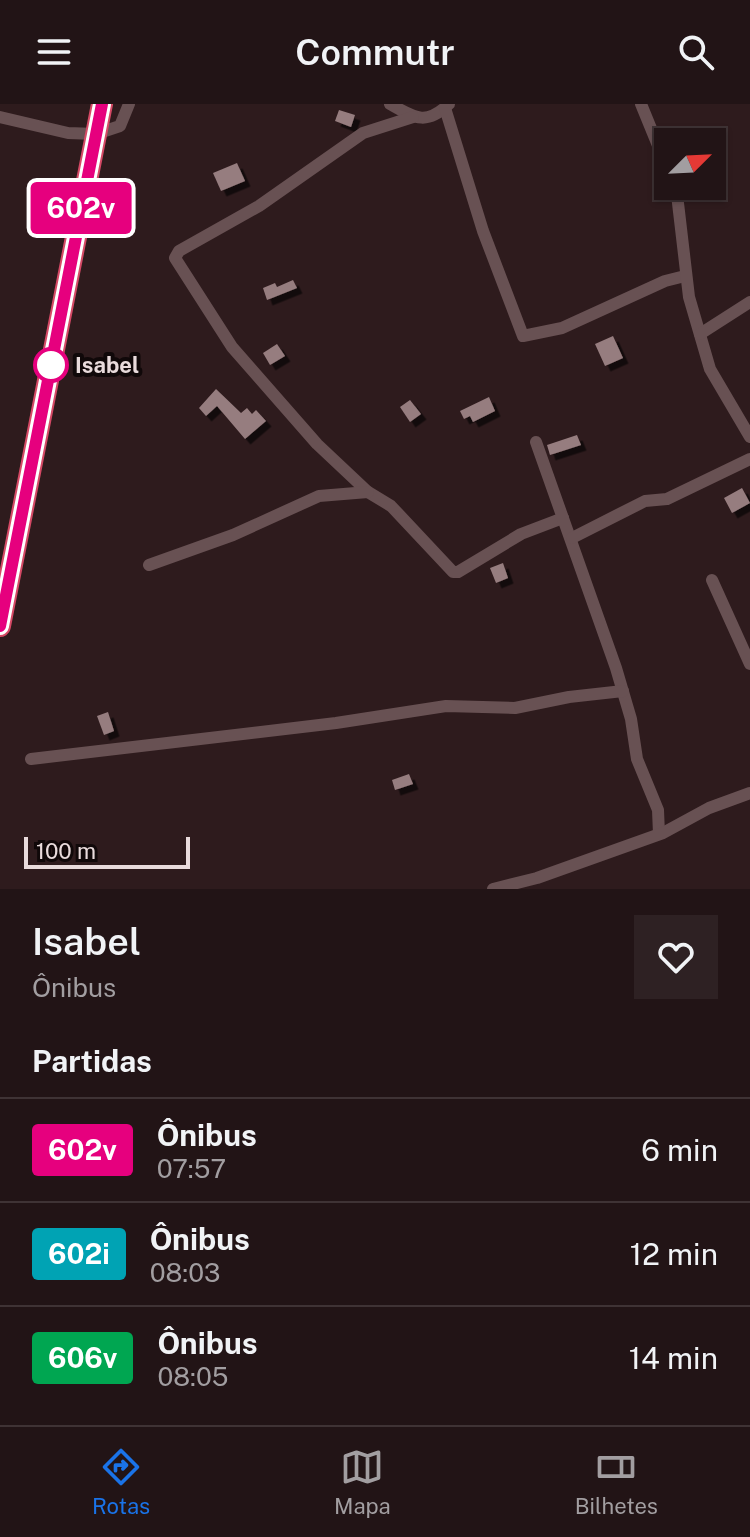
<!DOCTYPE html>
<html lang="pt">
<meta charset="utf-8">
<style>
body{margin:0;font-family:"Public Sans",sans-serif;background:#2e2123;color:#f1f3f6;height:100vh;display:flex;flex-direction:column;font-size:30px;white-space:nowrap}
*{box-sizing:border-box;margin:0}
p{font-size:26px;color:#a29ea1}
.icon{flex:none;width:44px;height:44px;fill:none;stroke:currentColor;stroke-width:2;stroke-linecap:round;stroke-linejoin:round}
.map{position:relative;height:785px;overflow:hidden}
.sheet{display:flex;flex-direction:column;background:#221416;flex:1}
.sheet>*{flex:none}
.badge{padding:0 16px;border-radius:6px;font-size:28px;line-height:52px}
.needle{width:52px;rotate:66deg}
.fabs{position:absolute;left:654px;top:24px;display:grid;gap:16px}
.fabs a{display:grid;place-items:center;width:72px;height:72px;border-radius:0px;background:#221416;box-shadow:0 2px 6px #0004,0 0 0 2px #3f3335;font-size:40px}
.scale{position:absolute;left:24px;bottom:20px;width:166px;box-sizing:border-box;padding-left:8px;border:4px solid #e9dbdc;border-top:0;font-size:22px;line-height:28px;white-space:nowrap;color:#e9dbdc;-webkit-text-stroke:6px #100809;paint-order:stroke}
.map>.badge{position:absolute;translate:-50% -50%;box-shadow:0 0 0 4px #fff}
h2{padding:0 32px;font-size:30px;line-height:72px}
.round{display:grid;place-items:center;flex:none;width:84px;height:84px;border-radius:0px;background:#2e2123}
.head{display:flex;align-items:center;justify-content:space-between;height:136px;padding:0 32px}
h1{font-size:38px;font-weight:600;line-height:60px}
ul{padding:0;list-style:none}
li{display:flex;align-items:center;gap:24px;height:104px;padding:0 32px;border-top:2px solid #3f3335}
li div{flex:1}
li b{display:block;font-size:30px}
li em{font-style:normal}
li .badge{min-width:88px;font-weight:700;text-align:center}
header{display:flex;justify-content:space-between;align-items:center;height:104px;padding:0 32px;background:#221416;font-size:36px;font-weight:600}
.tab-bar{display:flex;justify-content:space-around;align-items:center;height:112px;border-top:2px solid #3f3335;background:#221416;font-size:22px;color:#a29ea1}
.tab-bar a{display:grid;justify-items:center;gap:4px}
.tab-bar .active{color:#1a73e8}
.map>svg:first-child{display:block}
.building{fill:#967d7f;filter:url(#shadow)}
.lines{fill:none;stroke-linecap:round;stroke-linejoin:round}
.street{stroke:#685153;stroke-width:12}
.highway{stroke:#d54965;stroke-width:22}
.line-casing{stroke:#fff;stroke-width:18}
.line{stroke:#e6007e;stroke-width:12}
.stop-dot{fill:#fff;stroke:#e6007e;stroke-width:4}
.labels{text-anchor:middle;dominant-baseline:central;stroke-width:8;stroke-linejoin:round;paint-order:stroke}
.stop-label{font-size:22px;font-weight:bold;fill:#e9dbdc;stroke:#100809;text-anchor:start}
</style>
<header><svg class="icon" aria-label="menu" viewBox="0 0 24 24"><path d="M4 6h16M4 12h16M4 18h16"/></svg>Commutr<svg class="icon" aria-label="search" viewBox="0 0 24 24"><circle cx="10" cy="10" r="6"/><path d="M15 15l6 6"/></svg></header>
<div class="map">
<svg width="750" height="785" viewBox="0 0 750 785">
<defs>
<filter id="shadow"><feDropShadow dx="5.5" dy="5.5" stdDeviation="0" flood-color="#0009"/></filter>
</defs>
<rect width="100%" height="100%" fill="#2e1b1d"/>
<g class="building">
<path d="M 339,6 L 355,11 L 351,23 L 335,17 Z"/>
<path d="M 237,59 L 245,77 L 221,87 L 213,69 Z"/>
<path d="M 293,176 L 297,184 L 267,196 L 263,184 L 275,179 L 277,183 Z"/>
<path d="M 613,232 L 623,254 L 605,262 L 595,240 Z"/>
<path d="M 277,240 L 285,252 L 270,261 L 263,249 Z"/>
<path d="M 216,285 L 241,309 L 247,304 L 252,310 L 256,306 L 266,317 L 245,335 L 217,302 L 206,312 L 199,304 Z"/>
<path d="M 489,293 L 495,307 L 473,318 L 470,312 L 464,315 L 460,307 Z"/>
<path d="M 410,296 L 421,310 L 410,318 L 400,303 Z"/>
<path d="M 577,331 L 581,341 L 550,351 L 547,341 Z"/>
<path d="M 742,384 L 750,399 L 732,409 L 724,394 Z"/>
<path d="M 503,459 L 508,474 L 496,479 L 490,464 Z"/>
<path d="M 108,608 L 114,627 L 104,631 L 97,612 Z"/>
<path d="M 409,670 L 413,680 L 395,686 L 392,676 Z"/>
</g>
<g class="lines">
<g class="street">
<path d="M 390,0 C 415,14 426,22 449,0"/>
<path d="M 641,0 L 668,66"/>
<path d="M 445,4 L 483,127 L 523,232 L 562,224 L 665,177 L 685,172"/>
<path d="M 0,13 L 68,29 L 96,30 L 120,22 L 129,0"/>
<path d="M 413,13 L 363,29 L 259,102 L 179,147 L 175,154 L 232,243 L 317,340 L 368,388 L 391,402 L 453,468 L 458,468 L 521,430 L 563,414"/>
<path d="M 676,82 L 689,193 L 710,265 L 750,333"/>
<path d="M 700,230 L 750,198"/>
<path d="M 536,338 L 616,564 L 631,615 L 637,655 L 658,706 L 659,730"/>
<path d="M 572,434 L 645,397 L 667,395 L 750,355"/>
<path d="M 149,461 L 233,431 L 319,392 L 368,388"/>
<path d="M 712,476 L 750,560"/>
<path d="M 31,655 L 336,619 L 446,602 L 515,604 L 569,593 L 623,587"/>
<path d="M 493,785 L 537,774 L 663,729 L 709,704 L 750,689"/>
</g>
<path class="highway" d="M 0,522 L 102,0"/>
</g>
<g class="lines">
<g class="line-casing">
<path id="line" d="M 0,522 L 102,0"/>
</g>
<use href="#line" class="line"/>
</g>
<circle class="stop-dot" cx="51" cy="261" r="16"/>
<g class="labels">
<g class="stop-label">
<text x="75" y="261">Isabel</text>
</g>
</g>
</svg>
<div class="fabs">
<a><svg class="needle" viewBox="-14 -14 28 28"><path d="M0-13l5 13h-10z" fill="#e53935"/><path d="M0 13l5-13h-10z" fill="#a29ea1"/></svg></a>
</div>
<div class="scale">100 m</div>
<b class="badge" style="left:81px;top:104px;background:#e6007e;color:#fff">602v</b>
</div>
<section class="sheet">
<div class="head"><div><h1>Isabel</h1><p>Ônibus</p></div><a class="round"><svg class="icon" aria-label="heart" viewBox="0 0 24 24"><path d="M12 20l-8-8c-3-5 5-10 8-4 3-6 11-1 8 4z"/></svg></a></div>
<h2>Partidas</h2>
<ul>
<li><span class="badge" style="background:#e6007e;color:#fff">602v</span><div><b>Ônibus</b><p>07:57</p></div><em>6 min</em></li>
<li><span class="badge" style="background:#00a3b4;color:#fff">602i</span><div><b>Ônibus</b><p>08:03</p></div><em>12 min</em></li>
<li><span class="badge" style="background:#00a651;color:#fff">606v</span><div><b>Ônibus</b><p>08:05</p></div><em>14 min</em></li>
</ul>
</section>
<nav class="tab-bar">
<a class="active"><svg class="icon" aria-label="directions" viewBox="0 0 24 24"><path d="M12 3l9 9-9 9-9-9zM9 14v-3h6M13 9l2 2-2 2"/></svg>Rotas</a>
<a><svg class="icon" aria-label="map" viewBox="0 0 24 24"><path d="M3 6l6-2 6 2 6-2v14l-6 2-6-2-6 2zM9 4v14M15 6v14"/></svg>Mapa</a>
<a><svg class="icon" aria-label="tickets" viewBox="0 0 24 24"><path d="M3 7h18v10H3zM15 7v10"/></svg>Bilhetes</a>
</nav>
